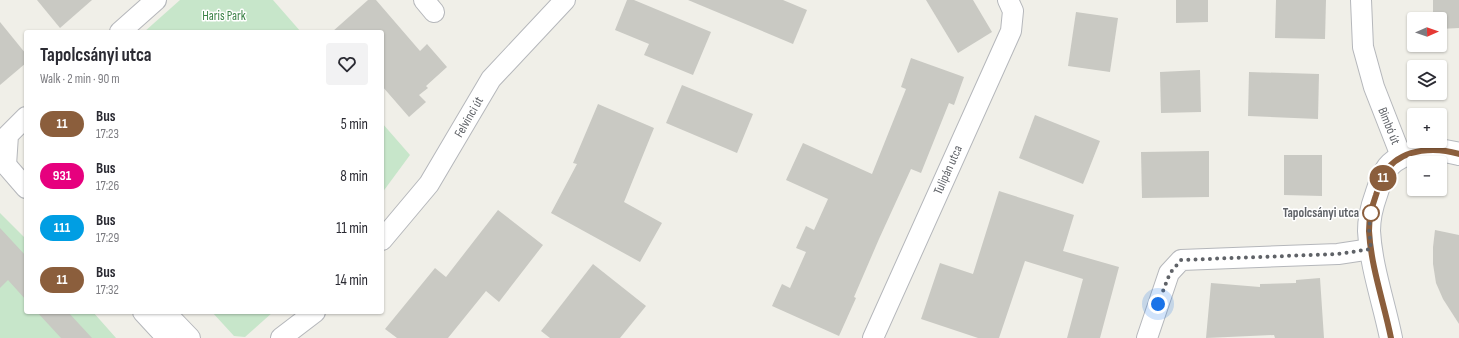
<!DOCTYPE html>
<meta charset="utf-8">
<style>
body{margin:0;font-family:"Sofia Sans Condensed",sans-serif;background:#f2f2f3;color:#2b2b33;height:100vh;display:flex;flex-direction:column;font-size:15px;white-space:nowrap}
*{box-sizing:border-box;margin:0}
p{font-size:13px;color:#7c7c81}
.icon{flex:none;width:22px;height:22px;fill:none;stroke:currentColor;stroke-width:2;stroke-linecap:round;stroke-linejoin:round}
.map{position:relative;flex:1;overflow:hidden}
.side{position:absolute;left:24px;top:30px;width:360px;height:284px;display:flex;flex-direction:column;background:#fff;border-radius:4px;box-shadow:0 1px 3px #0004}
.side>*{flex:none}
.badge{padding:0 8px;border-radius:13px;font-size:14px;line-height:26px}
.needle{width:26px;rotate:88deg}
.buttons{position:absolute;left:1407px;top:12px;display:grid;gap:8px}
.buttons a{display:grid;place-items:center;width:40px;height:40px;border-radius:4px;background:#fff;box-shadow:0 1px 3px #0004;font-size:20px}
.you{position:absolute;width:20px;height:20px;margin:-10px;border:3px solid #fff;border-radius:50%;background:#1a73e8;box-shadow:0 0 0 6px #1a73e833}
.map>.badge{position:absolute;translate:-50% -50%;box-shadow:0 0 0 2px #fff}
.round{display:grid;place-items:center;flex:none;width:42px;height:42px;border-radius:4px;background:#f2f2f3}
.headline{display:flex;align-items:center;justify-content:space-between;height:68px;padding:0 16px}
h1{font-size:19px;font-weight:700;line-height:30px}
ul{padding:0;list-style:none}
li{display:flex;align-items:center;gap:12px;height:52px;padding:0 16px}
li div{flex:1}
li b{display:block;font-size:15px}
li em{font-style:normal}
li .badge{min-width:44px;font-weight:700;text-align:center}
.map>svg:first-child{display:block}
.green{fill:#c7e6ca}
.building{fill:#c9c9c3}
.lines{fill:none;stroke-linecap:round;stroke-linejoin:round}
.street-casing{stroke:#b5b7bb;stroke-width:22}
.secondary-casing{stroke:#b6b9be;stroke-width:24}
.street{stroke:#fff;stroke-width:20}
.secondary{stroke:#fff;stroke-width:22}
.line-casing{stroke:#fff;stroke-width:9}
.line{stroke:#8b5e3c;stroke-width:6}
.walk{stroke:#5f6267;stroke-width:4;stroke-dasharray:0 7.2}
.stop-dot{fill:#fff;stroke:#8b5e3c;stroke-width:2}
.labels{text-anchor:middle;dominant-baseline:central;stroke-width:3;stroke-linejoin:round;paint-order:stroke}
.park-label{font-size:13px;fill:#3b8246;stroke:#fff}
.street-label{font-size:13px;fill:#5f6267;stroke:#fff}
.stop-label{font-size:13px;font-weight:bold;fill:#5f6267;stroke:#fff;text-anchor:end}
</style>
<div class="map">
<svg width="1459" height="338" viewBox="0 0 1459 338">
<rect width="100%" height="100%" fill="#f0efe8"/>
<g class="green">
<path d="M 180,0 L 273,0 L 301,32 L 144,32 Z"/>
<path d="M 382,123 L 410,155 L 382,193 Z"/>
<path d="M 0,213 L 26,239 L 26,312 L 93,312 L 116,338 L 0,338 Z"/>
<path d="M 212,312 L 273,312 L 245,337 L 234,336 Z"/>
</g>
<g class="building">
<path d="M 37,0 L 92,0 L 60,28 Z"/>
<path d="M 368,0 L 376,0 L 420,51 L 427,44 L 447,67 L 426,86 L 428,88 L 419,95 L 426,102 L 409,117 L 382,86 L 382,32 L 332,32 Z"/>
<path d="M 627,0 L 634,0 L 711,32 L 693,75 L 644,55 L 649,44 L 615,30 Z"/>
<path d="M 688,0 L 783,0 L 807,10 L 793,44 Z"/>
<path d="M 926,0 L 973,0 L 992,32 L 958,53 Z"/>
<path d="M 1176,0 L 1208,0 L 1208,22 L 1176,23 Z"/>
<path d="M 1276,0 L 1326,0 L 1325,39 L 1275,38 Z"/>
<path d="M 1433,0 L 1459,0 L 1459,28 L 1440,29 L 1440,19 L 1433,19 Z"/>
<path d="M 1076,12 L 1118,18 L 1110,72 L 1068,66 Z"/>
<path d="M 0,22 L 26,54 L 26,63 L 0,85 Z"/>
<path d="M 911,58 L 964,77 L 954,105 L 949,103 L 921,173 L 911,169 L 879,239 L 854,297 L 856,298 L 839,336 L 772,306 L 782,284 L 790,288 L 806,252 L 796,248 L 806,226 L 814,230 L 828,199 L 786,180 L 803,143 L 872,174 L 906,89 L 901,87 Z"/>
<path d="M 1200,70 L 1201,112 L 1161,113 L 1160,72 Z"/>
<path d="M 1249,72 L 1319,74 L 1318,119 L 1248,116 Z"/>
<path d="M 682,85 L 753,114 L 737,153 L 666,123 Z"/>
<path d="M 598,104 L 654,128 L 624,202 L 662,223 L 640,262 L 551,213 L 577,164 L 573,163 Z"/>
<path d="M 1035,115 L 1100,141 L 1083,184 L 1019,158 Z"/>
<path d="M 1209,151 L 1209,197 L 1142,198 L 1141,152 Z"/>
<path d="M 1284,155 L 1322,155 L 1322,196 L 1284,195 Z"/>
<path d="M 999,191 L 1074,215 L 1063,251 L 1119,267 L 1100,338 L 1067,338 L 1083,279 L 1025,261 L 999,338 L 978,338 L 921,319 L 940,263 L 973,274 Z"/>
<path d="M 498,210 L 543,245 L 499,302 L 486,291 L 448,338 L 397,338 L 385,329 L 435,268 L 446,277 Z"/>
<path d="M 0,228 L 26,256 L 26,300 L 8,280 L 0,288 Z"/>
<path d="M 1435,230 L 1459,235 L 1459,324 L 1443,299 L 1436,283 L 1433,264 L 1433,247 Z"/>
<path d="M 593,264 L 646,306 L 620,338 L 550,338 L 541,331 Z"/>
<path d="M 1320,278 L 1324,338 L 1275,338 L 1274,335 L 1206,338 L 1211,283 L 1260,287 L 1260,284 L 1296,283 L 1296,280 Z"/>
<path d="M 37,312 L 68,312 L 92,338 L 61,338 Z"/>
</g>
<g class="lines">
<g class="street-casing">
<g id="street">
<path d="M 424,0 L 434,12"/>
<path d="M 1361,0 L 1363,47 L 1374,87 L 1401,156"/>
<path d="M 120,32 L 156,0"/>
<path d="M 6,165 L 8,135 L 26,117"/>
<path d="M 6,165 L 26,188"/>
<path d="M 382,240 L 429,184 L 491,79 L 565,0"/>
<path d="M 143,312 L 167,338"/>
<path d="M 165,312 L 190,338"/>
<path d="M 281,338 L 315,312"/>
<path d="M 873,338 L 1011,31 L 1013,11 L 1008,0"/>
<path d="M 1147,338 L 1169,273 L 1181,260 L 1338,254 L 1371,249"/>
</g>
</g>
<g class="secondary-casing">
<path id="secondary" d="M 1391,338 C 1384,303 1371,267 1369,231 C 1369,219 1372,206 1376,195 C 1379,186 1382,175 1388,167 C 1405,148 1436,147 1459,154"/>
</g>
<use href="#street" class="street"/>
<use href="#secondary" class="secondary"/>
</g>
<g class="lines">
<g class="line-casing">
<path id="line" d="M 1391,338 C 1384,303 1371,267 1369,231 C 1369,219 1372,206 1376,195 C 1379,186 1382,175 1388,168 C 1405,148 1436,147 1459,154"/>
</g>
<use href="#line" class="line"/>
<path class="walk" d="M 1158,304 L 1170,273 L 1181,260 L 1338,254 L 1371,249 L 1369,229 L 1371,213"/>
</g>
<circle class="stop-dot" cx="1371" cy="213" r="8"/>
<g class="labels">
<g class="park-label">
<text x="224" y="16">Haris Park</text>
</g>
<g class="street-label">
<text transform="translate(469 117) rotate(-60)">Felvinci út</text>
<text transform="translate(1389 126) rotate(68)">Bimbó út</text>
<text transform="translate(948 170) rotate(-66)">Tulipán utca</text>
</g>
<g class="stop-label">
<text x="1359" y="213">Tapolcsányi utca</text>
</g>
</g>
</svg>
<div class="buttons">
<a><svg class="needle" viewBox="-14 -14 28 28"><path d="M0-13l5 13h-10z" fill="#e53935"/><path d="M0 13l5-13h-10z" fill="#7c7c81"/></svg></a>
<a><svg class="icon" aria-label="layers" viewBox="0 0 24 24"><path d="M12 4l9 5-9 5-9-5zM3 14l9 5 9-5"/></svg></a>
<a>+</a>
<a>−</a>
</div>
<div class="you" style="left:1158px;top:304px"></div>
<b class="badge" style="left:1383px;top:178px;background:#8b5e3c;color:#fff">11</b>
<section class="side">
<div class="headline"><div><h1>Tapolcsányi utca</h1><p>Walk · 2 min · 90 m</p></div><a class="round"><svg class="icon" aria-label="heart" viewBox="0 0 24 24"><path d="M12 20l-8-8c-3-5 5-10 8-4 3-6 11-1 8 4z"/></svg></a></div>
<ul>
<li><span class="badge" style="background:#8b5e3c;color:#fff">11</span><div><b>Bus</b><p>17:23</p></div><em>5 min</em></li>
<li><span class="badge" style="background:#e6007e;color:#fff">931</span><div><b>Bus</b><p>17:26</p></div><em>8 min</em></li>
<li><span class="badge" style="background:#009ee3;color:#fff">111</span><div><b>Bus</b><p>17:29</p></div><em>11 min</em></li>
<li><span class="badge" style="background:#8b5e3c;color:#fff">11</span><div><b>Bus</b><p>17:32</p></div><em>14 min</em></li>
</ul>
</section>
</div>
